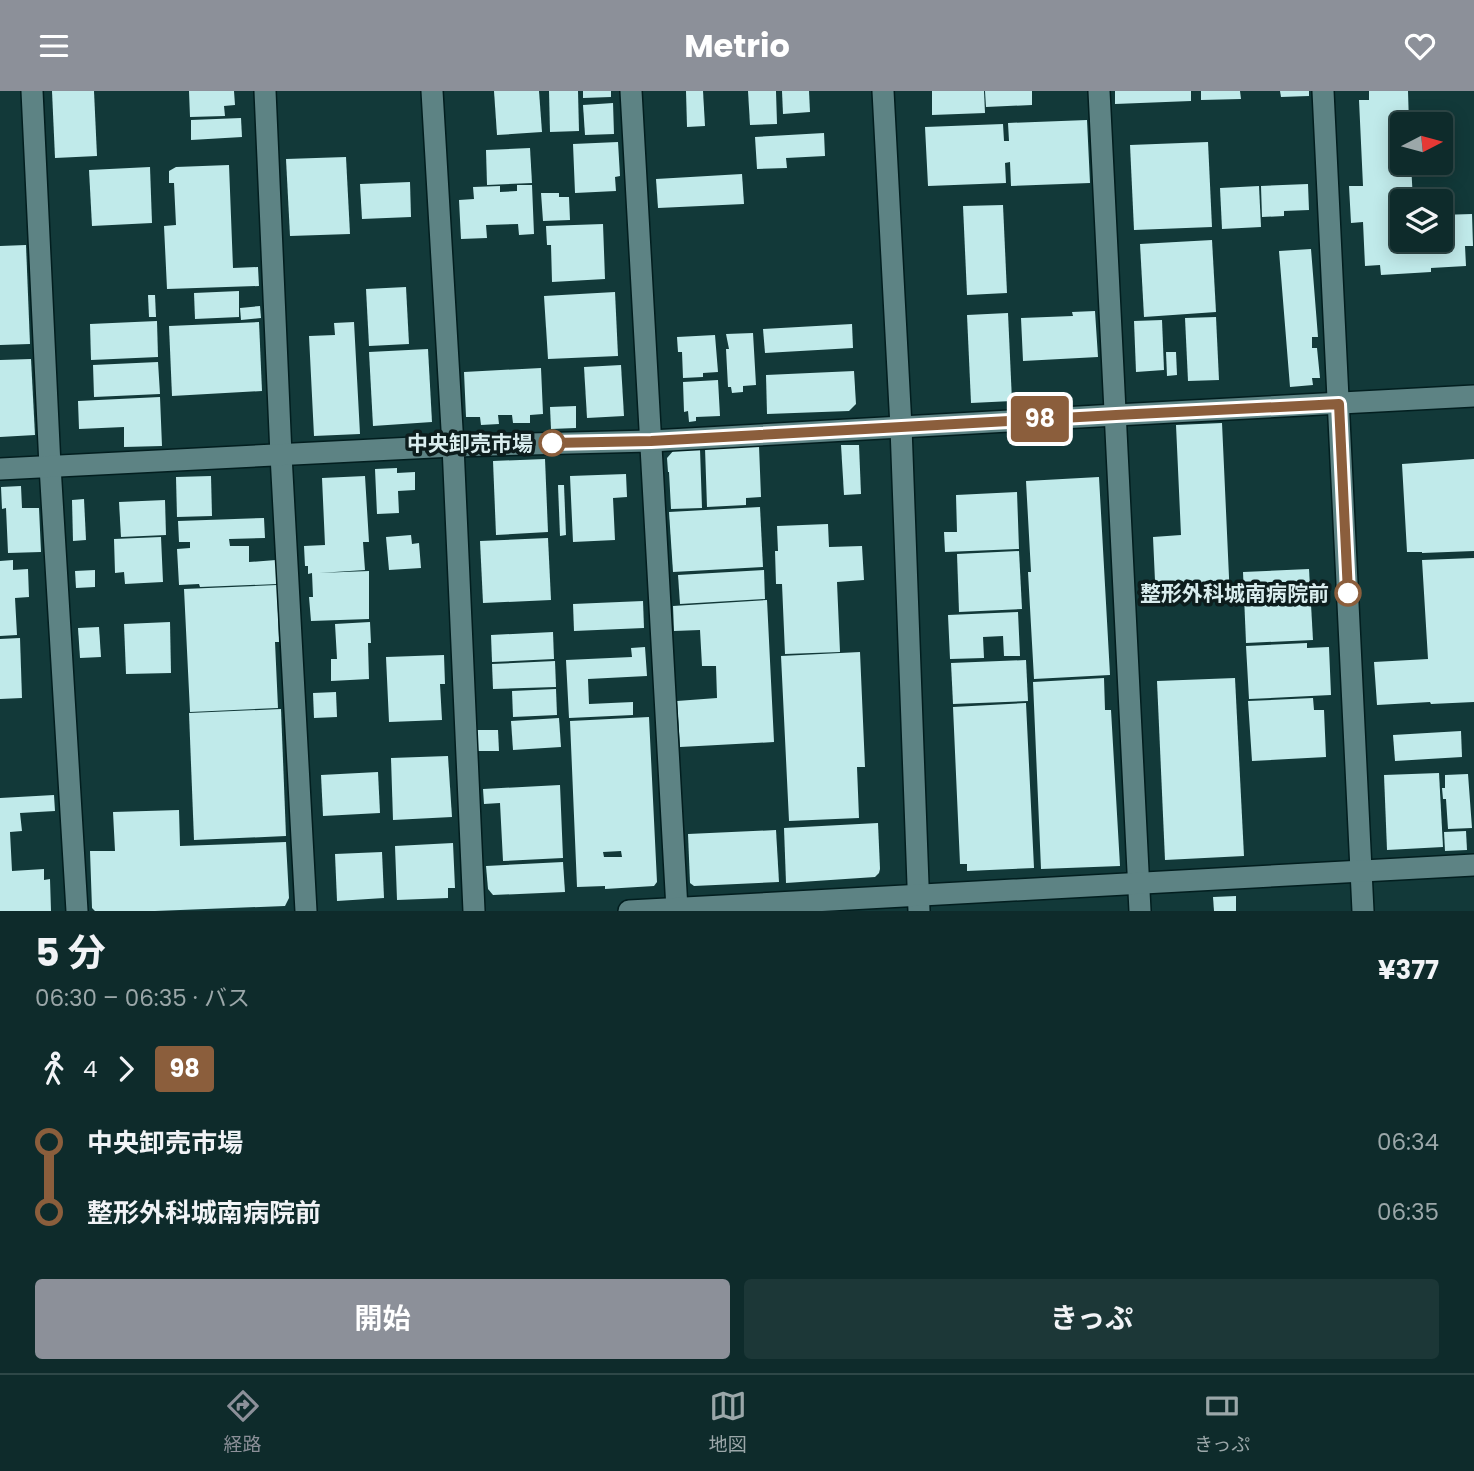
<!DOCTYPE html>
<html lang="ja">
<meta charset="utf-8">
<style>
body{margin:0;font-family:Poppins,"Noto Sans JP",sans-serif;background:#1c3737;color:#f1f3f6;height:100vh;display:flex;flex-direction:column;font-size:26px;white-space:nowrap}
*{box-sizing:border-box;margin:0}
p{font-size:23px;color:#9ba7a9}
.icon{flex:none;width:38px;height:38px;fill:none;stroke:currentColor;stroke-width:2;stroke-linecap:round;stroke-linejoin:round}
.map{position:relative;height:820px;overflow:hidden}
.side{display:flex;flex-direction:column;background:#0e2b2b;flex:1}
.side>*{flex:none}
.badge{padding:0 14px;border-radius:5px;font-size:24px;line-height:46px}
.needle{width:46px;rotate:84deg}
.tools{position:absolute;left:1390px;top:21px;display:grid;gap:14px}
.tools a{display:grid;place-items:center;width:63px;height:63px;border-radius:7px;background:#0e2b2b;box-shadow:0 4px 18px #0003,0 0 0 2px #2e4747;font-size:35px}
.map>.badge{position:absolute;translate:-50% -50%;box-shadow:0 0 0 4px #fff}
.legs{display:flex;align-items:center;gap:10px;height:77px;padding:0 35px;font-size:23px}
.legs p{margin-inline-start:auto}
.summary{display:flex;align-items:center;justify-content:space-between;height:119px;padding:0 35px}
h1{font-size:38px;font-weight:700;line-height:52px}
.action{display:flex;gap:14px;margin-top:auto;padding:14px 35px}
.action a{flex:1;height:80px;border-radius:7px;background:#8c9099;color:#fff;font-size:28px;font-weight:700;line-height:80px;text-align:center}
.action a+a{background:#1c3737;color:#f1f3f6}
ul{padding:0 35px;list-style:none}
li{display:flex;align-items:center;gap:24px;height:70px;font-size:26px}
li i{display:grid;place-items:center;width:10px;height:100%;margin:0 9px;background:currentColor}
li i::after{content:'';width:18px;height:18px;margin:-9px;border:5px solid;border-radius:50%;background:#0e2b2b}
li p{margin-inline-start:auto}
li:first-child i{background:linear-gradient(#0000 50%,currentColor 0)}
li:last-child i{background:linear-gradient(currentColor 50%,#0000 0)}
header{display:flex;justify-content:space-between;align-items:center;height:91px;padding:0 35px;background:#8c9099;color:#fff;font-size:32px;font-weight:700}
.dock{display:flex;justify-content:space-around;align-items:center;height:98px;border-top:2px solid #2e4747;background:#0e2b2b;font-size:19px;color:#9ba7a9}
.dock a{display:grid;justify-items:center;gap:4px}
.dock .on{color:#8c9099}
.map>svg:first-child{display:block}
.building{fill:#c0eaea;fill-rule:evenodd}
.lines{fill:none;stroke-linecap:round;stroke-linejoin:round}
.minor-casing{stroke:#021e1f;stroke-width:24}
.minor{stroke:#5d8384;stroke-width:21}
.line-1-casing{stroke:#fff;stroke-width:16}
.line-1{stroke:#8b5e3c;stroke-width:10}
.stop-1-dot{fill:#fff;stroke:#8b5e3c;stroke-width:3.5}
.labels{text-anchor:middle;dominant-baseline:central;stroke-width:7;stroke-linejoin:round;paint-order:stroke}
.stop-label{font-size:21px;font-weight:bold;fill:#d9edee;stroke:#0d1d1d;text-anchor:end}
</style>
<header><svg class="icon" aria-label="menu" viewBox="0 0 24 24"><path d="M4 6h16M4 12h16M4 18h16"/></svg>Metrio<svg class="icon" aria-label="heart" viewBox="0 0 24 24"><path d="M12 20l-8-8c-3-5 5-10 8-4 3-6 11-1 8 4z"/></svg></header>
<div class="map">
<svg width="1474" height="820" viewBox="0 0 1474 820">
<rect width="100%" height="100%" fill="#123939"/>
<g class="building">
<path d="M 52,0 L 94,0 L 97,65 L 55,67 Z"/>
<path d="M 189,0 L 234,0 L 235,14 L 224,15 L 225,25 L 190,26 Z"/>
<path d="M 494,0 L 539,0 L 542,41 L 497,44 Z"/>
<path d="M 549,0 L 578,0 L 579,40 L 550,41 Z"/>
<path d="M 583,0 L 611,0 L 611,6 L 583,7 Z"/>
<path d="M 686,0 L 703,0 L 705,35 L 687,36 Z"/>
<path d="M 748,0 L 776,0 L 777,33 L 750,34 Z"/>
<path d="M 782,0 L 809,0 L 810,21 L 783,23 Z"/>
<path d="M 932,0 L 984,0 L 985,22 L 932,24 Z"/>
<path d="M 985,0 L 1032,0 L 1032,14 L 986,16 Z"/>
<path d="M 1115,0 L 1191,0 L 1191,10 L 1115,13 Z"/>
<path d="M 1201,0 L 1240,0 L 1241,8 L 1201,9 Z"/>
<path d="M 1280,0 L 1309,0 L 1309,5 L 1281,6 Z"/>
<path d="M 1369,0 L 1408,0 L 1409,33 L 1402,33 L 1402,72 L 1411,72 L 1413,110 L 1402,110 L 1402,149 L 1440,149 L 1440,124 L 1472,123 L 1473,155 L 1465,155 L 1466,175 L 1431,177 L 1431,181 L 1381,184 L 1380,174 L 1365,175 L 1363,131 L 1351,132 L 1349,95 L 1363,95 L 1359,9 L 1369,9 Z"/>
<path d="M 613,12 L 614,43 L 585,44 L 583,14 Z"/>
<path d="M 241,27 L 242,46 L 191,49 L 191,29 Z"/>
<path d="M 1087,29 L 1090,92 L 1011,95 L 1010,71 L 1005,72 L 1006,92 L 928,95 L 925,36 L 1003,33 L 1004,50 L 1009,50 L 1008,32 Z"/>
<path d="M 824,42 L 825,65 L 786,67 L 787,77 L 757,78 L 755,46 Z"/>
<path d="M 618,51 L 620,85 L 615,86 L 616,100 L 575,102 L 573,53 Z"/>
<path d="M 1208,51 L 1212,136 L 1134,139 L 1130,54 Z"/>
<path d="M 530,57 L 532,92 L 487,94 L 486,59 Z"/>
<path d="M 346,66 L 350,143 L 290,145 L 286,68 Z"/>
<path d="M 229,74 L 233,177 L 258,176 L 259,195 L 167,198 L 164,135 L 176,134 L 174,92 L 169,92 L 169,80 L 176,76 Z"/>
<path d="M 150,76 L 152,132 L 92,135 L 89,79 Z"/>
<path d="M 742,83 L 744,113 L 658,117 L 656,88 Z"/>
<path d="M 410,91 L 411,126 L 362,128 L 360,93 Z"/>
<path d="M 1308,93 L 1309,119 L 1284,120 L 1284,125 L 1262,126 L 1261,95 Z"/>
<path d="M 517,94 L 532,94 L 534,143 L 519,144 L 518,133 L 486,134 L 487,147 L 461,148 L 459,109 L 474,108 L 473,96 L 500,95 L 500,101 L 517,100 Z"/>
<path d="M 1259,95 L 1261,136 L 1222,138 L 1220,97 Z"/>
<path d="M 541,102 L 559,102 L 559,106 L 569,106 L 570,129 L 543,130 Z"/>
<path d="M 1003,114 L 1007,202 L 967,204 L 963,115 Z"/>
<path d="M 603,133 L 605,188 L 552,191 L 551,154 L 547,154 L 546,135 Z"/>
<path d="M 1212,149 L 1216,221 L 1144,226 L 1140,153 Z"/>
<path d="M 26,154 L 30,253 L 0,254 L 0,155 Z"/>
<path d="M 1311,158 L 1318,246 L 1312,246 L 1312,257 L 1317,257 L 1320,287 L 1312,287 L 1313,294 L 1290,296 L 1279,160 Z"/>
<path d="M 406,196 L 409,253 L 369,255 L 366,198 Z"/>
<path d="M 239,200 L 239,226 L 195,228 L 194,202 Z"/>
<path d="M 615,201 L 618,265 L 548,268 L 544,205 Z"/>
<path d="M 148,204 L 155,204 L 156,226 L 149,226 Z"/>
<path d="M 260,215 L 261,227 L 241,229 L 240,217 Z"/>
<path d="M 1095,220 L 1098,266 L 1023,270 L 1021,227 L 1073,225 L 1072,221 Z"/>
<path d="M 1008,222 L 1012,310 L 971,312 L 967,224 Z"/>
<path d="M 1216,226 L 1219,289 L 1188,290 L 1185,227 Z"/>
<path d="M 1162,229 L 1164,279 L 1136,281 L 1134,230 Z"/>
<path d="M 157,230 L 158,266 L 91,269 L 90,233 Z"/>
<path d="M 259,231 L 262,300 L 172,305 L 169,235 Z"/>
<path d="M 354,231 L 360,343 L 314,345 L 309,245 L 335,244 L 334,232 Z"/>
<path d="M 852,233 L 853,257 L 765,262 L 763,238 Z"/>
<path d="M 753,242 L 756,294 L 743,295 L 743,301 L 732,302 L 731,296 L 728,296 L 726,258 L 729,258 L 726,243 Z"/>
<path d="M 715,244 L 718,281 L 703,282 L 703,286 L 683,287 L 682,261 L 678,261 L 677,246 Z"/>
<path d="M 428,258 L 432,331 L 373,335 L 369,261 Z"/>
<path d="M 1166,261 L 1176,261 L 1177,284 L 1167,285 Z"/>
<path d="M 31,268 L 35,344 L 0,346 L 0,269 Z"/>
<path d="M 158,271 L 160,303 L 94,306 L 93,274 Z"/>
<path d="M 621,274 L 624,325 L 587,327 L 584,276 Z"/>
<path d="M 541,277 L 543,323 L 530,324 L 530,332 L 513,332 L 512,324 L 498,324 L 499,333 L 481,334 L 480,326 L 466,326 L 464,281 Z"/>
<path d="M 854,280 L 856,313 L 849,320 L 767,323 L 766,284 Z"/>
<path d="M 718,289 L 720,325 L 696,326 L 696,330 L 689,331 L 688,320 L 684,321 L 683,291 Z"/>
<path d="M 160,306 L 162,355 L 124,356 L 124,336 L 79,338 L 78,310 Z"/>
<path d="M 576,315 L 576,337 L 551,338 L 550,316 Z"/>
<path d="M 1222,332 L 1230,508 L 1156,512 L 1153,446 L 1181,444 L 1176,334 Z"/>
<path d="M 841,354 L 859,354 L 861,403 L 844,404 Z"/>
<path d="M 759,355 L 761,406 L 746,407 L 746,414 L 707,416 L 705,357 Z"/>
<path d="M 700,358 L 702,417 L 671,418 L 669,381 L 668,381 L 667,367 L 674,359 Z"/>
<path d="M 545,368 L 548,441 L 496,444 L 493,370 Z"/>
<path d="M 1474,368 L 1474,460 L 1422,462 L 1422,461 L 1407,461 L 1402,373 Z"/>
<path d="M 397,377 L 397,382 L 415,381 L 415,399 L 398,400 L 399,422 L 377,423 L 375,378 Z"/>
<path d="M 626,383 L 627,406 L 613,407 L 615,449 L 573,451 L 570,385 Z"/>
<path d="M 211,385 L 212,425 L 177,426 L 176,386 Z"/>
<path d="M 365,385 L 369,451 L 363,451 L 365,479 L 319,482 L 369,480 L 369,528 L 311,530 L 309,506 L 313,506 L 312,482 L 308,483 L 308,475 L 305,475 L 304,455 L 325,454 L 322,387 Z"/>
<path d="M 1099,386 L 1110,584 L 1034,588 L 1028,481 L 1031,481 L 1026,390 Z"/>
<path d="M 558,394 L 564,394 L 566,444 L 560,445 Z"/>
<path d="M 21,395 L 22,417 L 39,417 L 41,461 L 8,462 L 6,417 L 2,418 L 1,396 Z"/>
<path d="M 1017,401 L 1019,458 L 945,461 L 944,441 L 957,441 L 956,404 Z"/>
<path d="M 84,408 L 86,449 L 73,450 L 72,409 Z"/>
<path d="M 165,409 L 166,444 L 121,446 L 119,411 Z"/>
<path d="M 760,416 L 763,476 L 673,481 L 669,421 Z"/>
<path d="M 264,427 L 265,447 L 229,448 L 230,455 L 249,455 L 249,471 L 276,469 L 277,493 L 200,496 L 199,493 L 179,494 L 177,458 L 190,457 L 190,451 L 179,451 L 178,430 Z"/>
<path d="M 828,433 L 829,456 L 862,455 L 864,489 L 837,491 L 840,561 L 785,563 L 782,493 L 776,493 L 775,460 L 778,460 L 777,435 Z"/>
<path d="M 411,444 L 412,453 L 419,452 L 421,477 L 389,479 L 386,446 Z"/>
<path d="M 161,446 L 163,491 L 125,493 L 124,481 L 115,482 L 114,448 Z"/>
<path d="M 548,447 L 551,509 L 483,512 L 480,450 Z"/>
<path d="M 1019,460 L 1022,518 L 959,521 L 957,463 Z"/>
<path d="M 1474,467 L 1474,611 L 1431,613 L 1430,611 L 1377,614 L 1374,571 L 1428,568 L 1422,469 Z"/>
<path d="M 13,469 L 13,479 L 28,478 L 29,506 L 15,507 L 17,544 L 0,545 L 0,470 Z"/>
<path d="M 1309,478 L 1313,549 L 1246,552 L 1243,481 Z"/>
<path d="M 95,479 L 95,496 L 76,497 L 75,480 Z"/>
<path d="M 764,479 L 765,508 L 680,513 L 678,484 Z"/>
<path d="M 277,494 L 279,551 L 275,551 L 278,617 L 190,621 L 184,498 Z"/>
<path d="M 767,509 L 774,651 L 680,656 L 677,610 L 717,607 L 716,575 L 702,575 L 700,539 L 674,540 L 673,515 Z"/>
<path d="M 643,510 L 644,537 L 574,540 L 573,513 Z"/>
<path d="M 1018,521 L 1020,565 L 1004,565 L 1003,545 L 983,546 L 984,567 L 950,568 L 948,524 Z"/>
<path d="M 170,531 L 171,582 L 126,583 L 124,533 Z"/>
<path d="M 370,531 L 371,552 L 368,552 L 369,588 L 331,590 L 331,568 L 337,568 L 335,533 Z"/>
<path d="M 99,536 L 101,566 L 80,567 L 78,537 Z"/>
<path d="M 553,541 L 554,568 L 492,571 L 491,544 Z"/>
<path d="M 20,547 L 22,607 L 0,608 L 0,548 Z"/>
<path d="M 1307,552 L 1307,557 L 1329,556 L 1331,604 L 1249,608 L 1246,555 Z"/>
<path d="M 645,556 L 647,585 L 588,588 L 589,613 L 633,611 L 633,624 L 569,627 L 566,569 L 632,566 L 631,557 Z"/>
<path d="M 860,561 L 865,676 L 857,676 L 859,727 L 789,730 L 781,565 Z"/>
<path d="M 444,564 L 445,593 L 440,593 L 442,629 L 389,631 L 386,566 Z"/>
<path d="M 1026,569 L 1028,610 L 953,613 L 951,572 Z"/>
<path d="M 555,570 L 556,596 L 493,598 L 492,573 Z"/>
<path d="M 1104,587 L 1105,619 L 1111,619 L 1120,775 L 1041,778 L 1033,591 Z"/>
<path d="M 1235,587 L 1244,765 L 1165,769 L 1157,590 Z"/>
<path d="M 556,598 L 557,624 L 513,626 L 512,600 Z"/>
<path d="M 336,601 L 337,626 L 314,627 L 313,602 Z"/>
<path d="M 1313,607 L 1314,619 L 1324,619 L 1326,666 L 1252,670 L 1248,610 Z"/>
<path d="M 1026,612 L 1034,777 L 967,780 L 967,773 L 960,773 L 953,616 Z"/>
<path d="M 281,618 L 286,745 L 194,749 L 189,622 Z"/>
<path d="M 649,626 L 657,791 L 654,795 L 605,798 L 605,795 L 577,796 L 570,630 ZM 621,760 L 622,766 L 604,766 L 603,761 Z"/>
<path d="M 559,627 L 561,656 L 513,659 L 511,630 Z"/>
<path d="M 477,639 L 498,639 L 499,660 L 478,660 Z"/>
<path d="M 1461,640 L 1462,666 L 1395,670 L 1393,644 Z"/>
<path d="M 448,665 L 452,726 L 393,729 L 391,667 Z"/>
<path d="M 378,681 L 380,722 L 323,725 L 321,684 Z"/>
<path d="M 1439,682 L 1443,756 L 1387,759 L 1384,684 Z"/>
<path d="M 1468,683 L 1472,737 L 1448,738 L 1446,708 L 1443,708 L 1442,697 L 1445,697 L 1445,684 Z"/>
<path d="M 560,694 L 563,767 L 503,770 L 500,712 L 484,713 L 483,698 Z"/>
<path d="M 54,704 L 55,720 L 20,722 L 22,740 L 10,741 L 12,780 L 44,778 L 44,789 L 50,788 L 51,820 L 0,820 L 0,707 Z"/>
<path d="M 179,719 L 180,755 L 286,751 L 289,807 L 285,815 L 155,820 L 95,820 L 92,817 L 90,760 L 115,760 L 113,721 Z"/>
<path d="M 878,732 L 880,778 L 879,782 L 875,786 L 786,792 L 784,737 Z"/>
<path d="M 776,739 L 779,791 L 694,795 L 690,792 L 688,743 Z"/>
<path d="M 1466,740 L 1467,759 L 1445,760 L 1444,741 Z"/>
<path d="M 453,752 L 455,797 L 448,797 L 448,807 L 397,809 L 395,755 Z"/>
<path d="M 382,761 L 384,807 L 337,810 L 335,763 Z"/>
<path d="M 563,771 L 565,801 L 493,804 L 488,798 L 486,775 Z"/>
<path d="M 1236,805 L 1236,820 L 1214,820 L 1213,806 Z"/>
</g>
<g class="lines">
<g class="minor-casing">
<g id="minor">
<path d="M 32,0 L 50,375 L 77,820"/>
<path d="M 265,0 L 281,364 L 306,820"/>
<path d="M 432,0 L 453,355 L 474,820"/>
<path d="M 631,0 L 677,818"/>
<path d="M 883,0 L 901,336 L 919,820"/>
<path d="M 1099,0 L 1140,820"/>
<path d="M 1323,0 L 1363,820"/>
<path d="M 0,378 L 453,355 L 651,350 L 1116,324 L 1474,305"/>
<path d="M 629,820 L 1474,774"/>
</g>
</g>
<use href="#minor" class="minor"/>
</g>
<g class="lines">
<g class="line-1-casing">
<path id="line-1" d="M 552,352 L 651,350 L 1116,324 L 1339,313 L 1348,502"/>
</g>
<use href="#line-1" class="line-1"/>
</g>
<g class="stop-1-dot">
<circle cx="552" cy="352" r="12"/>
<circle cx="1348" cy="502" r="12"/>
</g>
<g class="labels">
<g class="stop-label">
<text x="533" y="352">中央卸売市場</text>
<text x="1329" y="502">整形外科城南病院前</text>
</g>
</g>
</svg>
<div class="tools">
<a><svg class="needle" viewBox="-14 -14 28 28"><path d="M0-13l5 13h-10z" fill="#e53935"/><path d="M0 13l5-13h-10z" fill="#9ba7a9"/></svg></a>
<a><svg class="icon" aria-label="layers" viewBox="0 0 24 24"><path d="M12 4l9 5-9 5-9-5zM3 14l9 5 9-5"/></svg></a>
</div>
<b class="badge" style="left:1040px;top:328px;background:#8b5e3c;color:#fff">98</b>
</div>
<section class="side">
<div class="summary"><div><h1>5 分</h1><p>06:30 – 06:35 · バス</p></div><b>¥377</b></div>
<div class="legs"><svg class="icon" aria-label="walk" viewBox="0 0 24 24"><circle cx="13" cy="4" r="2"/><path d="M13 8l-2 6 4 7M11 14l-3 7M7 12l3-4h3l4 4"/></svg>4<svg class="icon" aria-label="forward" viewBox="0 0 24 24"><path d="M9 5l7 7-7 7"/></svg><b class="badge" style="background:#8b5e3c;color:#fff">98</b></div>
<ul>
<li><i style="color:#8b5e3c"></i><b>中央卸売市場</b><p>06:34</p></li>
<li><i style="color:#8b5e3c"></i><b>整形外科城南病院前</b><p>06:35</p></li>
</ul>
<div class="action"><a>開始</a><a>きっぷ</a></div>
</section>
<nav class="dock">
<a class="on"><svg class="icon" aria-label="directions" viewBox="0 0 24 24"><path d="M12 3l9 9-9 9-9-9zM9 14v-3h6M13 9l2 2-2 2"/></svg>経路</a>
<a><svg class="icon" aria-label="map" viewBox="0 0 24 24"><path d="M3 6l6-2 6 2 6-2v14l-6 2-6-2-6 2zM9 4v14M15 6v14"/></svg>地図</a>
<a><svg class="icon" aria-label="tickets" viewBox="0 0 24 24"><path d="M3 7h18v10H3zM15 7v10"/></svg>きっぷ</a>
</nav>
